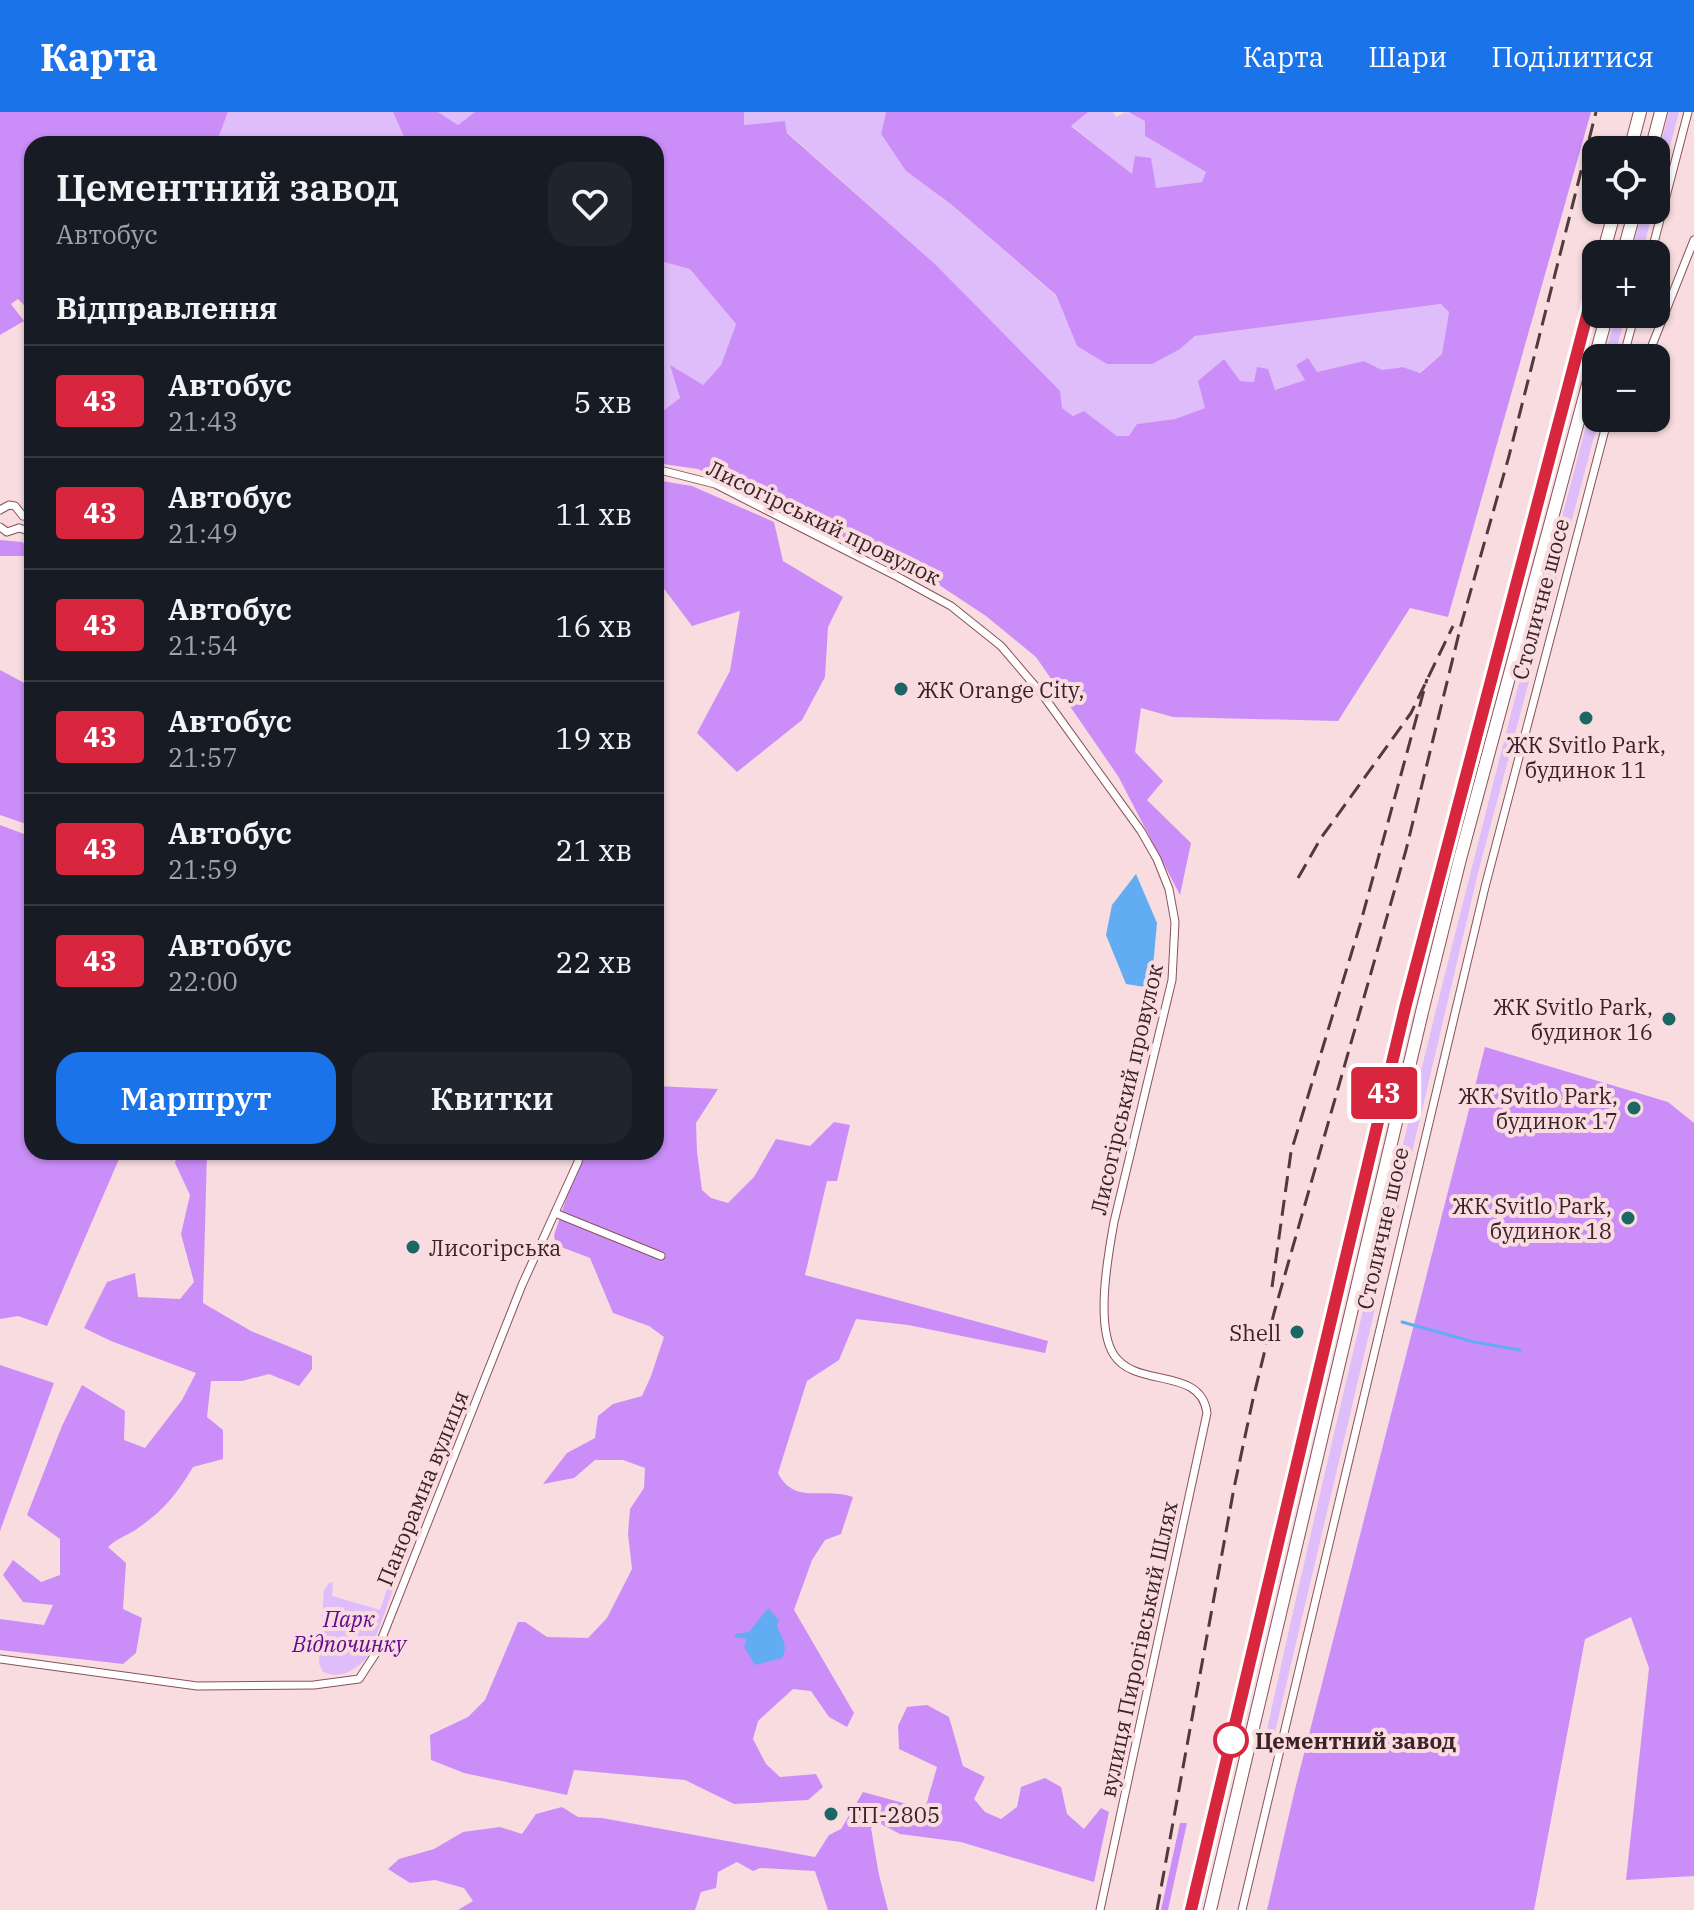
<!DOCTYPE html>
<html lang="uk">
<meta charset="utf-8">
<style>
body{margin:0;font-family:"IBM Plex Serif",serif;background:#20242c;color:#f1f3f6;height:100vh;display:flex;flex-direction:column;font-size:30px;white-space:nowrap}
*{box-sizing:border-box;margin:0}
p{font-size:26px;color:#9ea1a6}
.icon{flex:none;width:44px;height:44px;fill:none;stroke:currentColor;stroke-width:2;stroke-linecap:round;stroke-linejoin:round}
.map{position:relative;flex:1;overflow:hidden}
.panel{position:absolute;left:24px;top:24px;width:640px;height:1024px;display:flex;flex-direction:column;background:#171b24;border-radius:24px;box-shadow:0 2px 6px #0004}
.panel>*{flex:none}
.badge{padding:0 16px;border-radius:6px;font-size:28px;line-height:52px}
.controls{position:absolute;left:1582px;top:24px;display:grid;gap:16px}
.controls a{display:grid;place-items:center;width:88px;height:88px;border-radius:16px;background:#171b24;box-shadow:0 2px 6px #0004;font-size:40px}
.map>.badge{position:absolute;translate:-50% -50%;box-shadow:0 0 0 4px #fff}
h2{padding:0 32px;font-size:30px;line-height:72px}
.round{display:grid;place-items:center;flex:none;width:84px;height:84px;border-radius:24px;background:#20242c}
.head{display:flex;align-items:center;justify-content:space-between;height:136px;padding:0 32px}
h1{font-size:38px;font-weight:600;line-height:60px}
.action{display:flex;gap:16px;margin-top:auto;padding:16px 32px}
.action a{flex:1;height:92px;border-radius:24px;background:#1a73e8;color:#fff;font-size:32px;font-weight:600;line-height:92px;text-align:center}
.action a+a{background:#20242c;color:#f1f3f6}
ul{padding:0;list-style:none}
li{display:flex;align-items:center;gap:24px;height:112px;padding:0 32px;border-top:2px solid #363941}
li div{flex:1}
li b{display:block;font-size:30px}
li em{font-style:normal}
li .badge{min-width:88px;font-weight:700;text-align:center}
header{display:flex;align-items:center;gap:48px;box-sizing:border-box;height:112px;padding:0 40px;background:#1a73e8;color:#fff}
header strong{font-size:38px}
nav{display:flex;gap:44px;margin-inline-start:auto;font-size:28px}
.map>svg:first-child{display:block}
.green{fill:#debdfa}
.forest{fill:#cb8ef9}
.water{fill:#62acf3}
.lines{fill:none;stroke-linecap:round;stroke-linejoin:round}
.stream{stroke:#62acf3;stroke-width:3}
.street-casing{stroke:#8b515b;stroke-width:9}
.highway-casing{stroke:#8b515b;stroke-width:14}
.street{stroke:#fff;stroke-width:7}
.highway{stroke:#fff;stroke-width:12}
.rail{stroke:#52393d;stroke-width:3;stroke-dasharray:16 8;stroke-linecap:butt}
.line-casing{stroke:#fff;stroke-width:18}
.line{stroke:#d7263d;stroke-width:12}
.poi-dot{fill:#1b6763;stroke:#f8dce0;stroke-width:3}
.stop-dot{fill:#fff;stroke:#d7263d;stroke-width:4}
.labels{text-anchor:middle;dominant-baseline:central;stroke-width:8;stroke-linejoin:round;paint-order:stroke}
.street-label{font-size:22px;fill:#3b2226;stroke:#f8dce0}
.poi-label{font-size:22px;fill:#3b2226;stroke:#f8dce0;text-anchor:end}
.park-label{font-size:22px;font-style:italic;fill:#630b8f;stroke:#f8dce0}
.stop-label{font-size:22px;font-weight:bold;fill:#3b2226;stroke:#f8dce0;text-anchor:start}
</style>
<header>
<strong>Карта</strong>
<nav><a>Карта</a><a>Шари</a><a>Поділитися</a></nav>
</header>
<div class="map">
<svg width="1694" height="1798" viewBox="0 0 1694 1798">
<rect width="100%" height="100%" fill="#f8dce0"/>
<g class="green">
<path d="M 228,0 L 393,0 L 407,32 L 216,32 Z"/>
<path d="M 438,0 L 475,0 L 476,1 L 458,13 Z"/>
<path d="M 744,0 L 886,0 L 881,22 L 906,59 L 952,93 L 1056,184 L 1077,234 L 1180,237 L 1195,224 L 1442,192 L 1449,200 L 1442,242 L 1419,261 L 1403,255 L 1382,258 L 1364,249 L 1317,260 L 1305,268 L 1275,278 L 1254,270 L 1240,269 L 1206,296 L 1175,307 L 1138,312 L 1129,324 L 1117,324 L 1084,299 L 1073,304 L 1061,296 L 1059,279 L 935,152 L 787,20 L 785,9 L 744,13 Z"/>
<path d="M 1088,0 L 1113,0 L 1116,5 L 1126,0 L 1146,9 L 1145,24 L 1206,60 L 1203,70 L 1156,76 L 1133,63 L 1071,13 Z"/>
<path d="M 1669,0 L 1679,0 L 1656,88 L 1656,49 Z"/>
<path d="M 1643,98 L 1653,98 L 1642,142 L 1631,142 Z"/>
<path d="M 656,127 L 663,131 L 664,150 L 690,156 L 736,212 L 721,253 L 702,274 L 671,254 L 680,287 L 663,299 L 656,297 Z"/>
<path d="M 1616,202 L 1626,202 L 1614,246 L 1604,246 Z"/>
<path d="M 1596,276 L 1596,306 L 1599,306 L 1479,757 L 1274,1624 L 1266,1622 C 1365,1170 1478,723 1596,276 Z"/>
<path d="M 333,1470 L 332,1484 L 380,1498 L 388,1474 L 394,1475 L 369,1543 C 358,1557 341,1568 323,1560 L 319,1552 L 324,1478 L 329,1471 Z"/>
</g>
<g class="forest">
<path d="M 0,0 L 228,0 L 216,32 L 32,32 L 32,201 L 18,187 L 11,192 L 24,209 L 0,223 Z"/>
<path d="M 393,0 L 438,0 L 458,13 L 475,0 L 744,0 L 744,13 L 785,9 L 787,21 L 935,152 L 1060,279 L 1062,296 L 1073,304 L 1084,299 L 1117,324 L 1129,324 L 1137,312 L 1175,307 L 1205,296 L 1198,269 L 1224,247 L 1240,269 L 1254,270 L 1257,255 L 1268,257 L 1275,278 L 1305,268 L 1296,253 L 1308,246 L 1317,260 L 1364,249 L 1382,258 L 1403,255 L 1420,261 L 1442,242 L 1449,200 L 1441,192 L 1195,224 L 1180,237 L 1152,252 L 1107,252 L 1077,234 L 1056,183 L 952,93 L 906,59 L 881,22 L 886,0 L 1088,0 L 1071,14 L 1132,62 L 1135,44 L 1151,46 L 1156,76 L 1202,70 L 1206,60 L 1145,24 L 1145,9 L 1128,0 L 1591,0 L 1448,505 L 1410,496 L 1338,609 L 1173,605 L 1141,596 L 1135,640 L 1163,669 L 1147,688 L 1191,731 L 1180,783 L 1118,664 L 1036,545 L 986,504 L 927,465 L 698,357 L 656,351 L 656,297 L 663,299 L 680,286 L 670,253 L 703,273 L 721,253 L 736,212 L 690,157 L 664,150 L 663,131 L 656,127 L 656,32 L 407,32 Z"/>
<path d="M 656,368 L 692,374 L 774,410 L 783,449 L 843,485 L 828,515 L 825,565 L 802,608 L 737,660 L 697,621 L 730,559 L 740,499 L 692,514 L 656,466 Z"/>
<path d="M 0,428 L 22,430 L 32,437 L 32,444 L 0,444 Z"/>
<path d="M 0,558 L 32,575 L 32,714 L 0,703 Z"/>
<path d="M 0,713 L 32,725 L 32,1040 L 122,1040 L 47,1214 L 18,1204 L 0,1207 Z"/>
<path d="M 1485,935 L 1668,990 L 1694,1011 L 1694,1764 L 1626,1768 L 1649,1556 L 1631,1505 L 1585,1527 L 1534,1798 L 1267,1798 L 1295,1677 Z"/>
<path d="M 656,974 L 718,977 L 696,1011 L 697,1040 L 702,1078 L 711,1086 L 728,1091 L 754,1065 L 776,1027 L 810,1034 L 834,1010 L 850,1013 L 837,1069 L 827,1069 L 805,1163 L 1048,1229 L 1045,1241 L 908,1213 L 856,1207 L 839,1248 L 807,1269 L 778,1361 C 795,1394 823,1374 853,1385 L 841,1422 L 825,1428 L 812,1448 L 794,1498 L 854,1601 L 847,1615 L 829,1605 L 811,1579 L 793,1577 L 758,1609 L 753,1627 L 766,1652 L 780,1665 L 816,1662 L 823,1675 L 808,1688 L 734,1692 L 685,1668 L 574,1658 L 567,1683 L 464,1661 L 431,1648 L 430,1623 L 468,1605 L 485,1588 L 518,1510 L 525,1510 L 547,1525 L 588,1526 L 607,1506 L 632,1457 L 628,1422 L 630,1397 L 644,1376 L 645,1356 L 623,1348 L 595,1348 L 574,1366 L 543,1372 L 567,1341 L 595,1326 L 598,1304 L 613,1292 L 642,1284 L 651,1264 L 664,1225 L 649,1214 L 613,1201 L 590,1146 L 556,1133 L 554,1123 L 582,1040 L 656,1040 Z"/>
<path d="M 178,1040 L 207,1040 L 203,1191 L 251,1219 L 312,1244 L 312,1257 L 299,1274 L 269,1262 L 242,1269 L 211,1269 L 207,1305 L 223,1318 L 223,1347 L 193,1355 C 179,1379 164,1398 141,1414 C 130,1423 120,1424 108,1435 L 126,1451 L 123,1497 L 142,1506 L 136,1541 L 123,1552 L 0,1538 L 0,1507 L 44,1513 L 53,1493 L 23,1490 L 3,1463 L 13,1448 L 41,1470 L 60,1463 L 60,1427 L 27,1403 L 62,1314 L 82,1273 L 125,1299 L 124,1328 L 145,1336 L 182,1288 L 196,1261 L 111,1229 L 84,1216 L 107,1170 L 135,1161 L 138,1185 L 180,1187 L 194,1170 L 181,1122 L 190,1083 L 175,1051 Z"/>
<path d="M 0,1253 L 54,1271 L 0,1419 Z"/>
<path d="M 927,1593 L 949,1605 L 963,1654 L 985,1665 L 974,1687 L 985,1700 L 1001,1707 L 1017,1695 L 1021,1675 L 1045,1666 L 1061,1675 L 1067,1702 L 1084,1717 L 1101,1696 L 1109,1700 L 1094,1770 L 961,1730 L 900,1722 L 879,1711 L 871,1716 L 879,1763 L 888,1798 L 828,1798 L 815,1759 L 760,1756 L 753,1759 L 737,1750 L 718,1760 L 716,1776 L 701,1780 L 695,1798 L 458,1798 L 473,1789 L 464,1776 L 435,1768 L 410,1771 L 388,1757 L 399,1747 L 434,1737 L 463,1720 L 500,1715 L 522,1722 L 536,1702 L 562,1695 L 578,1705 L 602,1706 L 815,1745 L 829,1723 L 841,1717 L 863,1680 L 925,1697 L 937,1655 L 899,1637 L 898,1614 L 907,1595 Z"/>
<path d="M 1180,1711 L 1187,1711 L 1168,1798 L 1161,1798 Z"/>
</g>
<g class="water">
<path d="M 1136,762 L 1157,811 L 1151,876 L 1126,872 L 1106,823 L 1112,793 Z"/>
<path d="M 768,1496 L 779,1508 L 777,1514 C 781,1525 789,1533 782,1546 L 755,1553 L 744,1535 L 747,1527 L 735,1525 L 735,1522 L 749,1520 Z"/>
</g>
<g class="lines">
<path class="stream" d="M 1402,1210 L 1474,1230 L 1520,1238"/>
<g class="street-casing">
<g id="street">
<path d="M 1651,142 L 1688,0"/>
<path d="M 1623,246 L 1635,202"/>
<path d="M 1647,246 L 1694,128"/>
<path d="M 656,357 L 715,372 L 898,465 L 951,494 L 1001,534 L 1042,582 L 1141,719 L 1157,747 L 1169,777 L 1175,810 L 1172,868 L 1114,1110 C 1108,1143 1095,1214 1114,1243 C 1136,1277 1201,1254 1207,1301 L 1100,1798"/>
<path d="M 0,398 L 9,393 L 15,394 L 23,404"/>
<path d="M 0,415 L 7,420 L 19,416"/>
<path d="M 19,416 L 32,420"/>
<path d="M 555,1101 L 661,1144"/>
<path d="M 0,1547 L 197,1574 L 314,1573 L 359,1567 L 376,1541 L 522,1173 L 578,1050 L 580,1040"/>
<path d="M 1242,1798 L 1485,775 L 1608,306"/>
</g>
</g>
<g class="highway-casing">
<g id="highway">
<path d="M 1630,38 L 1640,0"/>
<path d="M 1651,38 L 1661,0"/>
<path d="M 1603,142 L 1615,98"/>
<path d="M 1623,142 L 1635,98"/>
<path d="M 1191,1798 L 1405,896 L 1596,169"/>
<path d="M 1210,1798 L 1422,900 L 1460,747 L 1607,202"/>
</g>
</g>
<use href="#street" class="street"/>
<use href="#highway" class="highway"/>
<g class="rail">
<path d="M 1298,766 L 1321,726 L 1411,601 L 1453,514"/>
<path d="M 1272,1175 L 1291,1040 L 1360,813 L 1427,567"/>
<path d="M 1157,1798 L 1234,1376 L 1253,1287 L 1274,1201 L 1406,738 L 1461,513 L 1509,344 L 1596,0"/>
</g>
</g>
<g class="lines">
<g class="line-casing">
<path id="line" d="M 1191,1798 L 1405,896 L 1596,169"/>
</g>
<use href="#line" class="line"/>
</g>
<g class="poi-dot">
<circle cx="901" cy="577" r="8"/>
<circle cx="1586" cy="606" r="8"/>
<circle cx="1669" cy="907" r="8"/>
<circle cx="1634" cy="996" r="8"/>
<circle cx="1628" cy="1106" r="8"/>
<circle cx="413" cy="1135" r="8"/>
<circle cx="1297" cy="1220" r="8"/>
<circle cx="831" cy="1702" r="8"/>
</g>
<circle class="stop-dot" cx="1231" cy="1628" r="16"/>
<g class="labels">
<g class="street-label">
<text transform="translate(824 410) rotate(26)">Лисогірський провулок</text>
<text transform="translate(1540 487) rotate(-75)">Столичне шосе</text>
<text transform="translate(1126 977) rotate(-77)">Лисогірський провулок</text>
<text transform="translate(1382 1116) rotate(-77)">Столичне шосе</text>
<text transform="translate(422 1376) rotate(-68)">Панорамна вулиця</text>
<text transform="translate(1138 1537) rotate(-78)">вулиця Пирогівський Шлях</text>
</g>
<g class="poi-label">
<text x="917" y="577" text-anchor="start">ЖК Orange City,</text>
<text x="1586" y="632" text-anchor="middle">ЖК Svitlo Park,<tspan x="1586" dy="25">будинок 11</tspan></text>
<text x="1653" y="894">ЖК Svitlo Park,<tspan x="1653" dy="25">будинок 16</tspan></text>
<text x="1618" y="983">ЖК Svitlo Park,<tspan x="1618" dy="25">будинок 17</tspan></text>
<text x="1612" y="1093">ЖК Svitlo Park,<tspan x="1612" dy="25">будинок 18</tspan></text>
<text x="429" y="1135" text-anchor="start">Лисогірська</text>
<text x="1281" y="1220">Shell</text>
<text x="847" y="1702" text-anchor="start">ТП-2805</text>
</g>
<g class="park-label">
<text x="349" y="1506">Парк<tspan x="349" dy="25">Відпочинку</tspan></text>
</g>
<g class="stop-label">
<text x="1255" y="1628">Цементний завод</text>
</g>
</g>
</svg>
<div class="controls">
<a><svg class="icon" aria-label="locate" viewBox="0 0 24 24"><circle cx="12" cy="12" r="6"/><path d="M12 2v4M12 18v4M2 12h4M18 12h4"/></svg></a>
<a>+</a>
<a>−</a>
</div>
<b class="badge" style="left:1384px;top:981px;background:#d7263d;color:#fff">43</b>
<section class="panel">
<div class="head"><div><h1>Цементний завод</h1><p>Автобус</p></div><a class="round"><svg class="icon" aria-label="heart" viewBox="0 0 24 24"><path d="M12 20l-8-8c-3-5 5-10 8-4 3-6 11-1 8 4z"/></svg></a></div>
<h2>Відправлення</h2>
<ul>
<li><span class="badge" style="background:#d7263d;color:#fff">43</span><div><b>Автобус</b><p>21:43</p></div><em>5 хв</em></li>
<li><span class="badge" style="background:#d7263d;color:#fff">43</span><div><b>Автобус</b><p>21:49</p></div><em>11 хв</em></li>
<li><span class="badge" style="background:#d7263d;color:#fff">43</span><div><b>Автобус</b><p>21:54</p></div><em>16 хв</em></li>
<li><span class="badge" style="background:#d7263d;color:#fff">43</span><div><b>Автобус</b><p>21:57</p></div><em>19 хв</em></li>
<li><span class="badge" style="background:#d7263d;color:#fff">43</span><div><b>Автобус</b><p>21:59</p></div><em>21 хв</em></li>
<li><span class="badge" style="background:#d7263d;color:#fff">43</span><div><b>Автобус</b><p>22:00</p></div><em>22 хв</em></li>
</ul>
<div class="action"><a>Маршрут</a><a>Квитки</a></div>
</section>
</div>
